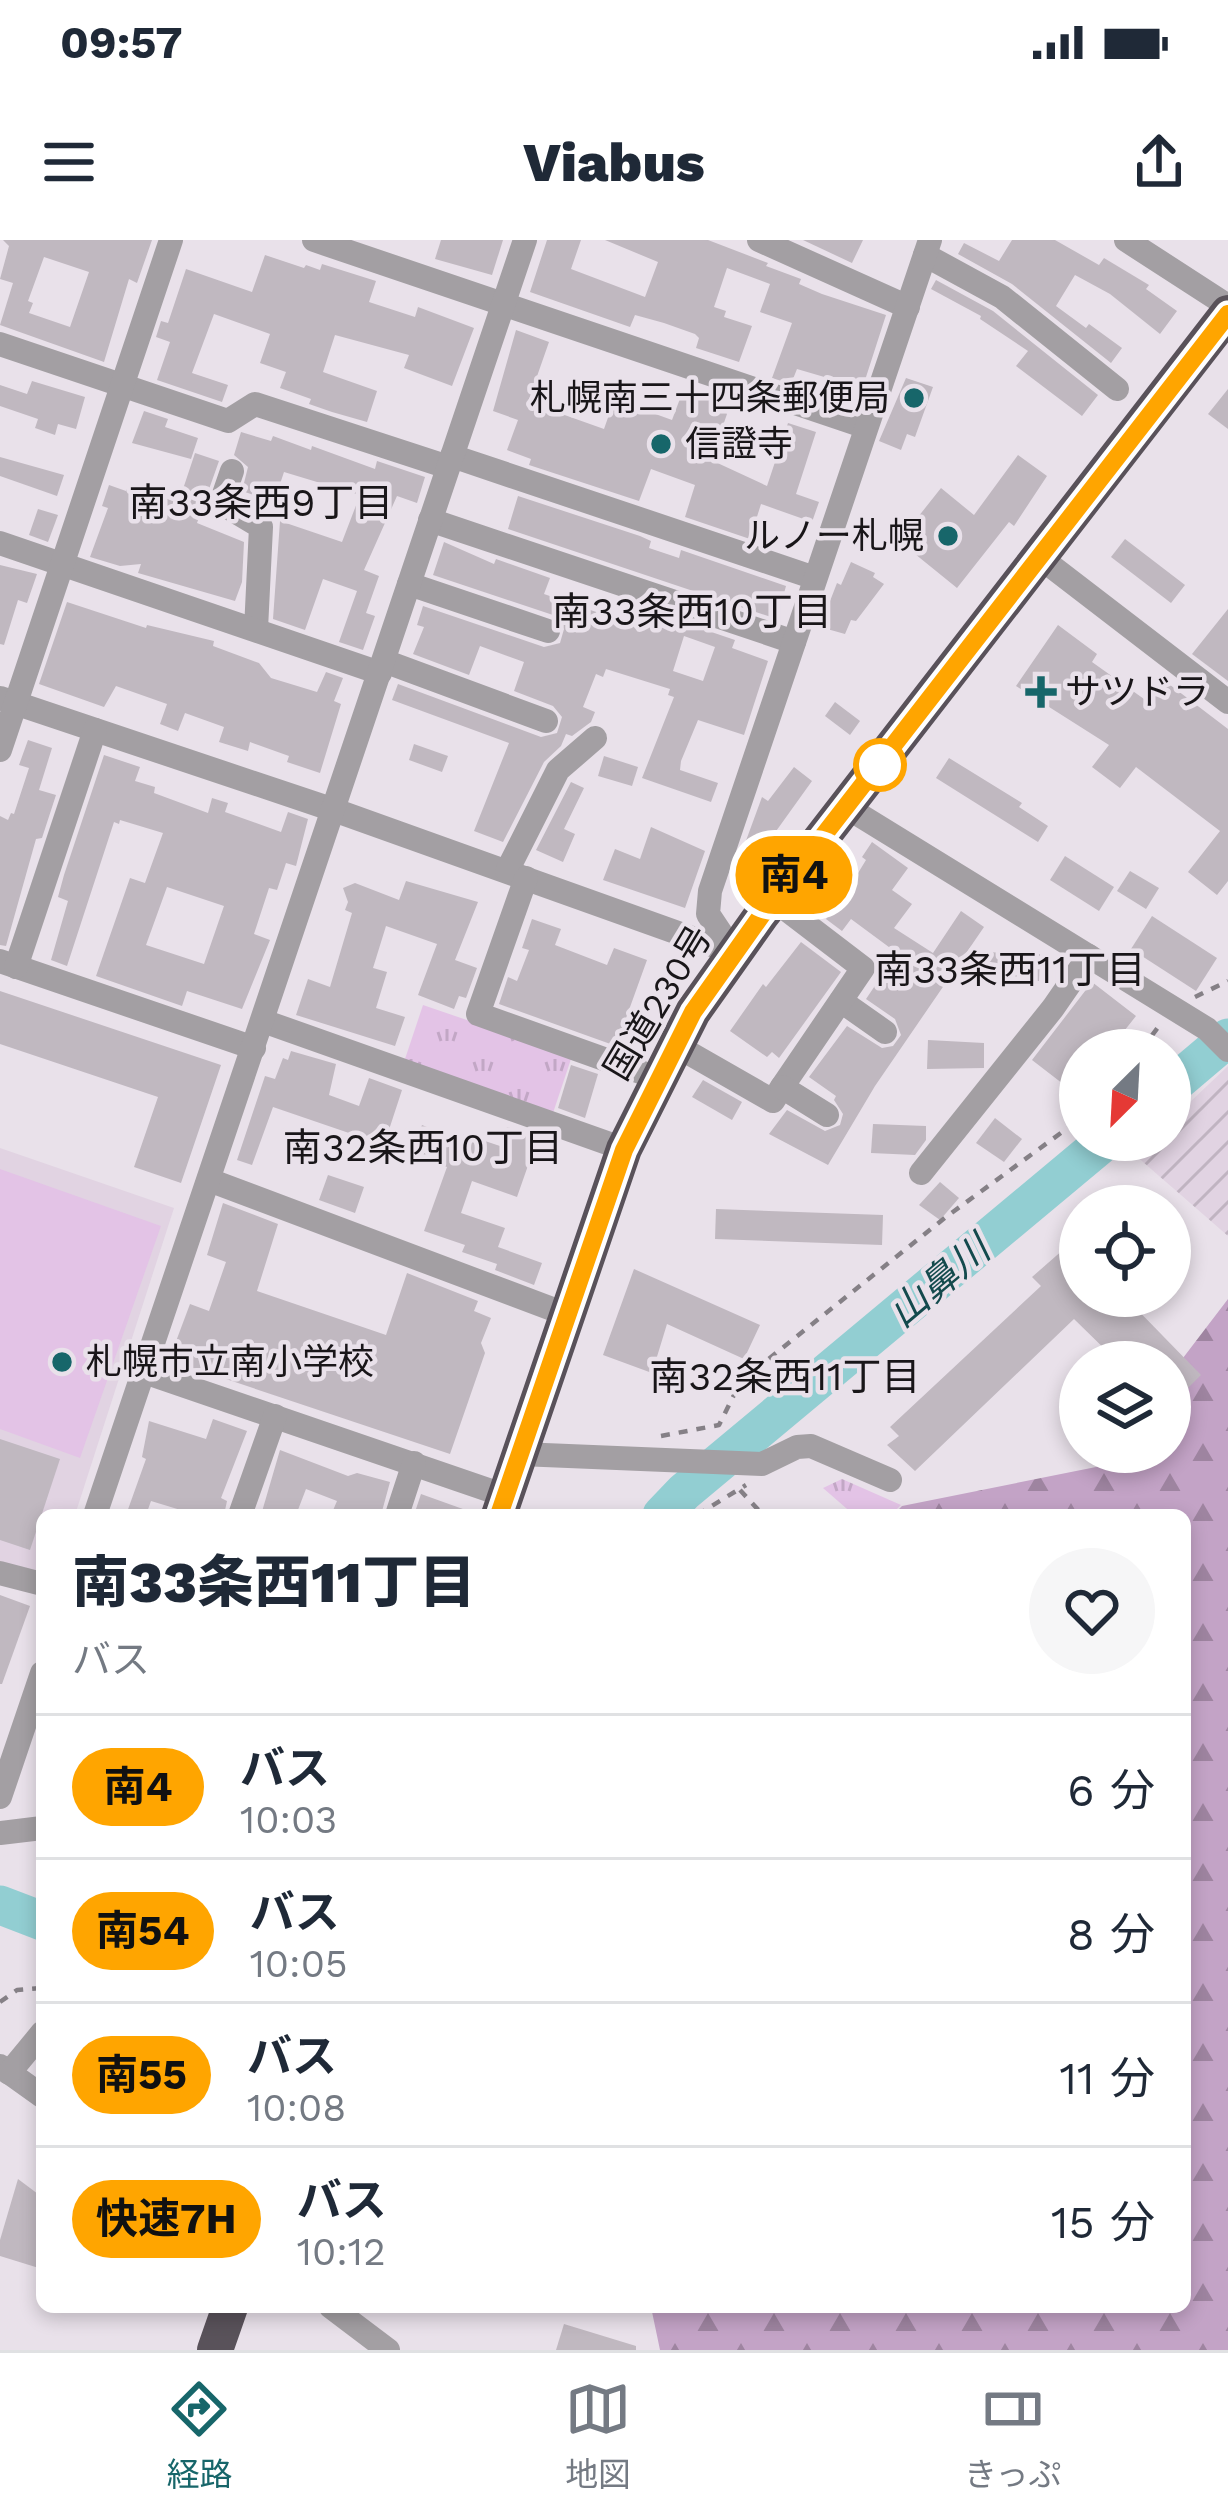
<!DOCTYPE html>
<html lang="ja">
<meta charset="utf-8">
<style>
body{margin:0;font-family:"Work Sans","Noto Sans JP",sans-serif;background:#f6f6f7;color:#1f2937;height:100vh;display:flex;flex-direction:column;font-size:45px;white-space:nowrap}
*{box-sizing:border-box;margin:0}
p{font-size:39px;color:#747a83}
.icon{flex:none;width:66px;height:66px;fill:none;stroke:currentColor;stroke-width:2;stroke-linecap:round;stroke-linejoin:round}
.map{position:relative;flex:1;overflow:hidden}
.sheet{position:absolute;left:36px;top:1269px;width:1155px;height:804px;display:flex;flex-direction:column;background:#fff;border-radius:18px;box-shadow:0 6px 18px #0003}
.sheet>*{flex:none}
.badge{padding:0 24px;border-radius:39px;font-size:42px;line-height:78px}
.needle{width:78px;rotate:204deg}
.buttons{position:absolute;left:1059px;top:789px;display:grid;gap:24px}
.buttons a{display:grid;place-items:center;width:132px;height:132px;border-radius:50%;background:#fff;box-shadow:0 6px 18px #0003;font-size:60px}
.map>.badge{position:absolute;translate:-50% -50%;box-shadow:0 0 0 6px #fff}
.round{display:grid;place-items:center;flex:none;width:126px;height:126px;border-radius:63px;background:#f6f6f7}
.head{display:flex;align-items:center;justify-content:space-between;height:204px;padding:0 36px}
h1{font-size:57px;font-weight:800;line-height:90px}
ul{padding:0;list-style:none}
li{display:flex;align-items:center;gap:36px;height:144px;padding:0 36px;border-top:3px solid #e0e1e3}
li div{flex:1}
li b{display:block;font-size:45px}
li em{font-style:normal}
li .badge{min-width:132px;font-weight:700;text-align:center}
.status{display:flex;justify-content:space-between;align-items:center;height:84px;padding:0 60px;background:#fff;direction:ltr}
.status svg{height:33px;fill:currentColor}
header{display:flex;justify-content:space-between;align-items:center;height:156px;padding:0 36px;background:#fff;font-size:54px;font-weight:800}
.tab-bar{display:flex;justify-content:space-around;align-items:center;height:168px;border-top:3px solid #e0e1e3;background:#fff;font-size:33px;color:#747a83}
.tab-bar a{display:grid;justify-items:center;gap:6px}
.tab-bar .on{color:#17666a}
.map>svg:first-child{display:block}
.built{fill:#e1d3e2}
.industrial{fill:url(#industrial-furrows)}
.green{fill:#e3c3e6}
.forest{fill:url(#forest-firs)}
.park{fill:url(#park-tufts)}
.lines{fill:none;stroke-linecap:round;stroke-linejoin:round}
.river{stroke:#92ced2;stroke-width:39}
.building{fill:#c0b8c0;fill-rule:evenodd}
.path{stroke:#858086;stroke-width:4.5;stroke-dasharray:9 9;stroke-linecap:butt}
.minor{stroke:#a39fa3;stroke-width:24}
.highway{stroke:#59525a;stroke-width:36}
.line-casing{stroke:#fff;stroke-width:27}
.line{stroke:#ffa500;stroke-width:18}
.poi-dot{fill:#17666a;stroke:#e9e1ea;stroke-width:4.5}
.stop-dot{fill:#fff;stroke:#ffa500;stroke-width:6}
.labels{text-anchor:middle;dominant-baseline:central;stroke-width:9;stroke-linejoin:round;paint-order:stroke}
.poi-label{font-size:36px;fill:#191619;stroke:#e9e1ea;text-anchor:start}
.street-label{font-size:36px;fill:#191619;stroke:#e9e1ea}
.neighbourhood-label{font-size:39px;fill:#191619;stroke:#e9e1ea}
.water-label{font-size:39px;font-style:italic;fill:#144a4d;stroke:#e9e1ea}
</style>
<div class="status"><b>09:57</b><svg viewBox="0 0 49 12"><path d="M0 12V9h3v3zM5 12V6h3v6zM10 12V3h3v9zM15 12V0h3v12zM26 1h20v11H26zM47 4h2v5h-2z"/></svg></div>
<header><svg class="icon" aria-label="menu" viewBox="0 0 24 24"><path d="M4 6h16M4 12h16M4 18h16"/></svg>Viabus<svg class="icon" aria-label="share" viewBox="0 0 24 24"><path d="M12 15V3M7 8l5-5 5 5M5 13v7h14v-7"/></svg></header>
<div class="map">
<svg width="1228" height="2110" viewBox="0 0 1228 2110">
<defs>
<pattern id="industrial-furrows" width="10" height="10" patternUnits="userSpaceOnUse" patternTransform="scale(3)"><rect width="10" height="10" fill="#e1d3e2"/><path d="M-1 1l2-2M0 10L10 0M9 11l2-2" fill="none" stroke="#c0b4c1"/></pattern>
<pattern id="forest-firs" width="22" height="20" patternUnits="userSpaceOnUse" patternTransform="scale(3)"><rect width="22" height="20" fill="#c3a3c6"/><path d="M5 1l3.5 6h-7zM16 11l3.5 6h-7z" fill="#9e84a0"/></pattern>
<pattern id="park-tufts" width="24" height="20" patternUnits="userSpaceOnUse" patternTransform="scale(3)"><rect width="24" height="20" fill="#e3c3e6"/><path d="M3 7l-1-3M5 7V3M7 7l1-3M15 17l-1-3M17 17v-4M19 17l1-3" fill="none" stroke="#c2a7c5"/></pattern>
</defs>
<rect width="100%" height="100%" fill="#e9e1ea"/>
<path class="built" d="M 0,908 L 174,968 L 75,1275 L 42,1275 L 42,1336 L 0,1326 Z"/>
<path class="industrial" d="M 1228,826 L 1228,996 L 1135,915 L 1151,900 L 1170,900 L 1170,881 Z"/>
<path class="green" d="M 0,929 L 161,986 L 80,1218 L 0,1189 Z"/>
<path class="forest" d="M 1228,1059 L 1228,2110 L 660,2110 L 651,2067 L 1185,2067 L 1185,1275 L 893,1275 L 902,1266 L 1101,1226 L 1111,1212 L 1170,1212 L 1170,1135 Z"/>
<g class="park">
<path d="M 423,765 L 572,816 L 553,873 L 404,822 Z"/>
<path d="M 842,1239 L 901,1265 L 891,1275 L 854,1275 L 823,1248 Z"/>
</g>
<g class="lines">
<g class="river">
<path d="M 1170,847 L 1228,798"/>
<path d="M 662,1275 L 684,1252 L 1106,900"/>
<path d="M 0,1665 L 42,1681"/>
</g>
</g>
<g class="building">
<path d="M 3,0 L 152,0 L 137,43 L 129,39 L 104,122 L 0,85 L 13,43 L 0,39 L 9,6 ZM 44,17 L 89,32 L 70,87 L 29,73 L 33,63 L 28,61 Z"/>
<path d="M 441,0 L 503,0 L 492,35 L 435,19 Z"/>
<path d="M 547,0 L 581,0 L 571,29 L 645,57 L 658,22 L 605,0 L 708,0 L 768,23 L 766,26 L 801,39 L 799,44 L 822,54 L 886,75 L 857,165 L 832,155 L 838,141 L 797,129 L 791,144 L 772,138 L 792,83 L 760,72 L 770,44 L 727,28 L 714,67 L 726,71 L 724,77 L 752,86 L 739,122 L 696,108 L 699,98 L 695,94 L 664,83 L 635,75 L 630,87 L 530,52 Z"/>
<path d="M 803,0 L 863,0 L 852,23 Z"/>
<path d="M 1012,0 L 1055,0 L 1099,25 L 1104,18 L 1149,45 L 1146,49 L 1177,71 L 1160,94 L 1110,54 L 1075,35 L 1056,66 L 1086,88 L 1089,84 L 1122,108 L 1111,123 L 1012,44 L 958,14 L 964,3 L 999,21 Z"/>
<path d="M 265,15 L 304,28 L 306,25 L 320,30 L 322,24 L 376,41 L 369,62 L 415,77 L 418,67 L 474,88 L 452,146 L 404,128 L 409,115 L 335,95 L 323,132 L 377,151 L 367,182 L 332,172 L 309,164 L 311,159 L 280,148 L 286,132 L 260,123 L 270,94 L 214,74 L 192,133 L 228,145 L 222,162 L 157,140 L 170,102 L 156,97 L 161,81 L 168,83 L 186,29 L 252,52 Z"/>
<path d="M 936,40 L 993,71 L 1098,155 L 1082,176 L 1016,126 L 1028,111 L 980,79 L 981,76 L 931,49 Z"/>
<path d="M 516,90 L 549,102 L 528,162 L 604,189 L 611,169 L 621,172 L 625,163 L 672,180 L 681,156 L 697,149 L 717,154 L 727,174 L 711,220 L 767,246 L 788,183 L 816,192 L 796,254 L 819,262 L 812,282 L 761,264 L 750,299 L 685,277 L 695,245 L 651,229 L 639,261 L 529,225 L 531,219 L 507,210 L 518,180 L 493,171 Z"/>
<path d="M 906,138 L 933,147 L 915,197 L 907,194 L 901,210 L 879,201 Z"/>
<path d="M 32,141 L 85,157 L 76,189 L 58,184 L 55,195 L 35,188 L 38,179 L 0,166 L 0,145 L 27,154 Z"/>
<path d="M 1228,149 L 1228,189 L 1208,174 Z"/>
<path d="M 144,171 L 168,179 L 165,187 L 198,198 L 191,219 L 132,203 Z"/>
<path d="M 241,192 L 271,201 L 273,196 L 311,210 L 312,206 L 375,229 L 377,221 L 425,237 L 417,263 L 397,256 L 364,330 L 379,336 L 366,373 L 375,376 L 363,410 L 339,402 L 357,351 L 323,339 L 305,390 L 273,379 L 280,281 L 342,302 L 360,255 L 284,232 L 274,262 L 242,251 L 248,227 L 234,215 Z"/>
<path d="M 195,213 L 219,221 L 197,283 L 244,302 L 242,342 L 235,361 L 138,333 L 141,324 L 120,326 L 90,317 L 108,268 L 102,266 L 109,245 L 126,251 L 129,244 L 171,260 L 174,252 L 181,255 Z"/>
<path d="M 1018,215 L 1047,236 L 1014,286 L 1009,282 L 957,348 L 899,301 L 941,248 L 974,275 Z"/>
<path d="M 0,217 L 64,235 L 57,256 L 0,236 Z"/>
<path d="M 518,256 L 640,296 L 651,301 L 649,308 L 679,318 L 681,310 L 786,346 L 783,357 L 777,355 L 771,377 L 508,289 Z"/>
<path d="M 38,269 L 58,275 L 48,302 L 29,295 Z"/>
<path d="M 1125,299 L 1185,345 L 1171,363 L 1111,317 Z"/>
<path d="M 444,302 L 494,324 L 496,319 L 550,338 L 544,354 L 634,385 L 636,379 L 666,389 L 670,378 L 735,400 L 732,408 L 768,421 L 744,495 L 698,480 L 681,521 L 680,530 L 718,543 L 711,562 L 642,538 L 674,457 L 668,455 L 670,449 L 606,429 L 603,437 L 596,434 L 583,467 L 595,472 L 591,482 L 572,496 L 566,494 L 561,506 L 544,522 L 503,602 L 474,591 L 509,503 L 392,460 L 398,444 L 541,497 L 557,493 L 562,477 L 553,466 L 514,451 L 524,422 L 480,406 L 469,435 L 413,414 L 424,387 L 417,385 L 423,366 L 544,407 L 560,403 L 564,389 L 553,375 L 433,335 ZM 684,396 L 715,407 L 703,441 L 673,431 Z"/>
<path d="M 851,322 L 875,333 L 873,337 L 884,344 L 856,381 L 851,380 L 845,394 L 820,387 L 837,343 L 841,345 Z"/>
<path d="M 0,325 L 37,334 L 27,363 L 18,360 L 4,405 L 0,404 Z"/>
<path d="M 67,362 L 146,388 L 147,385 L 214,401 L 213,406 L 259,423 L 271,438 L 317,452 L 326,432 L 343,438 L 334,461 L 341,464 L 320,533 L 287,522 L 289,516 L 250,502 L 248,511 L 219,502 L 224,487 L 185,473 L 178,491 L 160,484 L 167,464 L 116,446 L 104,467 L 39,444 Z"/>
<path d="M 1228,369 L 1228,441 L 1192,414 Z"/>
<path d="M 1058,385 L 1097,414 L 1092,422 L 1144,459 L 1161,438 L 1228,489 L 1228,641 L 1217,655 L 1188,632 L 1220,591 L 1136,527 L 1120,548 L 1092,527 L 1109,505 L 1016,446 Z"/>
<path d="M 835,462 L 860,481 L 850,495 L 825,476 Z"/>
<path d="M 28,500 L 52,508 L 39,550 L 56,555 L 42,598 L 36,599 L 6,706 L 0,705 L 0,576 L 8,580 L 11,573 L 14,574 L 29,528 L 19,525 Z"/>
<path d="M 414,504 L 448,516 L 442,532 L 409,520 Z"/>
<path d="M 104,515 L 140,527 L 135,541 L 155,547 L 154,553 L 208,573 L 212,558 L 228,563 L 225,572 L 281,592 L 288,572 L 308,579 L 296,626 L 286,623 L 277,650 L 269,648 L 254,694 L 270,700 L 242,769 L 187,751 L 182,766 L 96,736 L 130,638 L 145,643 L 163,593 L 120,580 L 119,584 L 114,582 L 67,726 L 51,720 L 68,661 L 58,657 L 64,635 ZM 167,647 L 224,666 L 204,724 L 146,705 Z"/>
<path d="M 604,516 L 638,527 L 632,546 L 598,536 Z"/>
<path d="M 949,518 L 1022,563 L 1019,567 L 1048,586 L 1038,602 L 936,538 Z"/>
<path d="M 794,527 L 812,541 L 751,626 L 740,617 L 762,557 L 768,561 Z"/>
<path d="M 571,542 L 584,548 L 564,589 L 575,594 L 563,622 L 536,610 Z"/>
<path d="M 651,587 L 705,611 L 685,668 L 603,640 L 615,609 L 640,619 Z"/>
<path d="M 872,602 L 908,628 L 892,650 L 912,664 L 894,688 L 933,713 L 961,671 L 984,687 L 875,846 L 828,925 L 769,894 L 787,870 L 825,891 L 840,885 L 843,874 L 834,860 L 836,856 L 809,837 L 847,786 L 882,808 L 893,806 L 901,795 L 895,779 L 866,759 L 897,713 L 851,679 L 842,691 L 826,679 L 852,643 L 866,620 L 862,617 Z"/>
<path d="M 1065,616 L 1114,647 L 1099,671 L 1050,640 Z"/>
<path d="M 1130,631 L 1159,648 L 1146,669 L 1117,651 Z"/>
<path d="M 406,641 L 478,662 L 455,720 L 477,728 L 466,758 L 459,756 L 454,769 L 418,755 L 437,704 L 386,686 L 373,728 L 387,732 L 376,768 L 405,777 L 395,806 L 296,775 L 308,739 L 330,747 L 352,673 L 345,670 L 348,662 L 343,648 L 355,643 L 399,660 Z"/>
<path d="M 1152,676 L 1217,718 L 1196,751 L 1131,709 Z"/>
<path d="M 532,679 L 561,689 L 555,705 L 607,725 L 614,708 L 647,720 L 616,806 L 499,764 L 508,737 L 517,741 L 529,710 L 522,708 Z"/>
<path d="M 801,702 L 841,732 L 779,818 L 772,812 L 767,817 L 730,791 L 763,744 L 766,747 Z"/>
<path d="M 983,712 L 1040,714 L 1039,741 L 982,739 Z"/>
<path d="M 1092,742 L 1136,776 L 1109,810 L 1080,810 L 1080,857 L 1032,820 Z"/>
<path d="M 0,751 L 221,825 L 181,943 L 134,927 L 158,857 L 0,804 Z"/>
<path d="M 928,800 L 984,803 L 984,828 L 927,829 Z"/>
<path d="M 291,811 L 336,824 L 329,855 L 359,866 L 369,838 L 402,850 L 384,905 L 273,867 L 252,925 L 237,920 L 265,836 L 275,839 L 283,818 L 288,820 Z"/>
<path d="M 571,825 L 598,834 L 585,878 L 558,868 Z"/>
<path d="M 703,840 L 742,862 L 732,880 L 692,857 Z"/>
<path d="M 995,878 L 1022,899 L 1004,922 L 976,903 Z"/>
<path d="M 873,884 L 926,886 L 926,900 L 915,915 L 871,913 Z"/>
<path d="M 422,885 L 461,901 L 464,894 L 500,906 L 507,887 L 538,897 L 517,957 L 472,941 L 461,973 L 505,988 L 498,1007 L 542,1023 L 534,1045 L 495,1030 L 497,1024 L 462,1012 L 465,1005 L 424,991 L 447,927 L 411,914 Z"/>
<path d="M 328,935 L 364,947 L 355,973 L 319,960 Z"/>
<path d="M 940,942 L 959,958 L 940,980 L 919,965 Z"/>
<path d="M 223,963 L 278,984 L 257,1051 L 386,1095 L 407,1033 L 478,1061 L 474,1071 L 491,1078 L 481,1103 L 485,1113 L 450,1214 L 169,1120 L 190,1064 L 209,1071 L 226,1022 L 207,1015 Z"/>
<path d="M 716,969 L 883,975 L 882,1005 L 715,999 Z"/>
<path d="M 1072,1002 L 1080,1011 L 1080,1056 L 1124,1056 L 1201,1135 L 1170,1166 L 1170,1122 L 1118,1122 L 1074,1079 L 915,1231 L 887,1205 L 899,1196 L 890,1187 L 1041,1046 L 1032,1037 Z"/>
<path d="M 634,1029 L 760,1085 L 744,1119 L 667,1084 L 652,1133 L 603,1115 Z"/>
<path d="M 213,1179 L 247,1191 L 221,1258 L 227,1261 L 224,1275 L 197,1275 L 151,1261 L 146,1275 L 126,1275 L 146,1219 L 142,1217 L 149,1181 L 206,1199 Z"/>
<path d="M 0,1199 L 60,1219 L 30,1310 L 0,1300 Z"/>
<path d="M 280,1210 L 348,1236 L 357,1233 L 390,1242 L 381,1275 L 331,1275 L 337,1261 L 306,1249 L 296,1275 L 261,1275 Z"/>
<path d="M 421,1254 L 474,1273 L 474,1275 L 414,1275 Z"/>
<path d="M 0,1355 L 30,1366 L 2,1444 L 0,1444 Z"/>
<path d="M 18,1939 L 42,1957 L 42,2029 L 0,2016 L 0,2000 Z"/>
<path d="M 564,2084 L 636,2106 L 636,2110 L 556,2110 Z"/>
</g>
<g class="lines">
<g class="path">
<path d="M 1195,757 L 1228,741"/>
<path d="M 1141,810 L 1159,786"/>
<path d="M 661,1196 L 719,1185 L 741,1141 L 946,977 L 1080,879"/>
<path d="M 740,1250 L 763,1275"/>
<path d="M 697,1275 L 746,1245"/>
<path d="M 0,1762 L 17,1750 L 42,1748"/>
</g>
<g class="minor">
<path d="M 314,0 L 866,187"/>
<path d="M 759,0 L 908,67"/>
<path d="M 1126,0 L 1228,66"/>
<path d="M 925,15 L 1002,57 L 1117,149"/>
<path d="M 0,104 L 228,181 L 255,164 L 448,227"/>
<path d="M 452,216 L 815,338"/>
<path d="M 232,231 L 221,263 L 261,287 L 256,389"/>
<path d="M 430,280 L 794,402"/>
<path d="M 0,303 L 380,433"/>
<path d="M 1038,316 L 1228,462"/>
<path d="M 409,344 L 548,391"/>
<path d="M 384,421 L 546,481"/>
<path d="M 0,458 L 334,570 L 734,713"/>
<path d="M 0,510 L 171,0"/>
<path d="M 848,568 L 1207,789 L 1228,810"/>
<path d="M 507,631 L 558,530 L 595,498"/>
<path d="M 526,638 L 478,774 L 657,838"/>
<path d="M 734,713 L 708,674 L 710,651 L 930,0"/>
<path d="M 0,721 L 254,808"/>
<path d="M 16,727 L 95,490"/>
<path d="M 841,761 L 885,792"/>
<path d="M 263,781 L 624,909"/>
<path d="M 675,805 L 773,861 L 782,847 L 863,728 L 774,660"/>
<path d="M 782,847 L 827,875"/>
<path d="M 921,933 L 1053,768 L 1089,716"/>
<path d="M 209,940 L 568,1075"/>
<path d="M 144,1132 L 506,1256"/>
<path d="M 520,1214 L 762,1224 L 797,1207 L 811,1206 L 890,1240"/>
<path d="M 95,1275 L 525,0"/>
<path d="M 240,1275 L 275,1176"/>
<path d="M 397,1275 L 414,1223"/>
<path d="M 0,1333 L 42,1344"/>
<path d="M 0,1557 L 42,1433"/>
<path d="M 0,1593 L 42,1588"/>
<path d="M 0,1826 L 42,1856"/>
<path d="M 9,1833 L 42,1793"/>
<path d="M 331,2067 L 388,2110"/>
</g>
<g class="highway">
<path d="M 499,1275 L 624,909 L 693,772 L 761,676 L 1228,73"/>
<path d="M 215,2110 L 230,2067"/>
</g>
</g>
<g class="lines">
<g class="line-casing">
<path id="line" d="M 499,1275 L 624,910 L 693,772 L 761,676 L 1228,74"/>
</g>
<use href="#line" class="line"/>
</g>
<g class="poi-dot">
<circle cx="914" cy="158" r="12"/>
<circle cx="661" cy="204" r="12"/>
<circle cx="948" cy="296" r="12"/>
<path d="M1035 434h12v12h12v12h-12v12h-12v-12h-12v-12h12z"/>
<circle cx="62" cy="1122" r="12"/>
</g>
<circle class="stop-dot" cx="880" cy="525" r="24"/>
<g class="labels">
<g class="poi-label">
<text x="890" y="158" text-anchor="end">札幌南三十四条郵便局</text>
<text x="685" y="204">信證寺</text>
<text x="924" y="296" text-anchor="end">ルノー札幌</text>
<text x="1065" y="452">サツドラ</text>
<text x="86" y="1122">札幌市立南小学校</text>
</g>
<g class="street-label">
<text transform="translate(658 763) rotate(-59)">国道230号</text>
</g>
<g class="neighbourhood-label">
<text x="261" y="262">南33条西9丁目</text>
<text x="692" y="371">南33条西10丁目</text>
<text x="1010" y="729">南33条西11丁目</text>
<text x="423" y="907">南32条西10丁目</text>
<text x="785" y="1136">南32条西11丁目</text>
</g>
<g class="water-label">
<text transform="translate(939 1041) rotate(-40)">山鼻川</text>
</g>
</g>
</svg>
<div class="buttons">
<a><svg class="needle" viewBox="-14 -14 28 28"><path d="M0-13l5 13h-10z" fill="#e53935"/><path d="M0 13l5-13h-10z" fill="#747a83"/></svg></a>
<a><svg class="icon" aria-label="locate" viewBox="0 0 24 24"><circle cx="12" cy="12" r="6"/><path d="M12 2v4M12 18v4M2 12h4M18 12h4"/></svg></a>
<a><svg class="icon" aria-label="layers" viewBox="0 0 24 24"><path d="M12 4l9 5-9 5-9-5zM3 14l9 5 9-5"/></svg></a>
</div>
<b class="badge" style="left:794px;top:635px;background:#ffa500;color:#111">南4</b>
<section class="sheet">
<div class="head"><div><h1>南33条西11丁目</h1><p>バス</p></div><a class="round"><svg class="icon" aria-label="heart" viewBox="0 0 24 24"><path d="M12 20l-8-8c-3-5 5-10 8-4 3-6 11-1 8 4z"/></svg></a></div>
<ul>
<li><span class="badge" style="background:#ffa500;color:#111">南4</span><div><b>バス</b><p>10:03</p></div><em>6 分</em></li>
<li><span class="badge" style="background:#ffa500;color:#111">南54</span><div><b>バス</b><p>10:05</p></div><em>8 分</em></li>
<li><span class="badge" style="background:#ffa500;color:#111">南55</span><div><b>バス</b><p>10:08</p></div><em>11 分</em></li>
<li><span class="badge" style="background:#ffa500;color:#111">快速7H</span><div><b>バス</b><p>10:12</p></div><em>15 分</em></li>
</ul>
</section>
</div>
<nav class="tab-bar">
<a class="on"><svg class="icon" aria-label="directions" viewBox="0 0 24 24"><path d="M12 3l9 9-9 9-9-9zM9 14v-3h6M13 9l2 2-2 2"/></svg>経路</a>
<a><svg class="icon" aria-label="map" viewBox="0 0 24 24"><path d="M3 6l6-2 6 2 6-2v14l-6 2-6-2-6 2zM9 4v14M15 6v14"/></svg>地図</a>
<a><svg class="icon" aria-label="tickets" viewBox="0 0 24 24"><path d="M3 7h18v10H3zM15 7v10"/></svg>きっぷ</a>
</nav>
